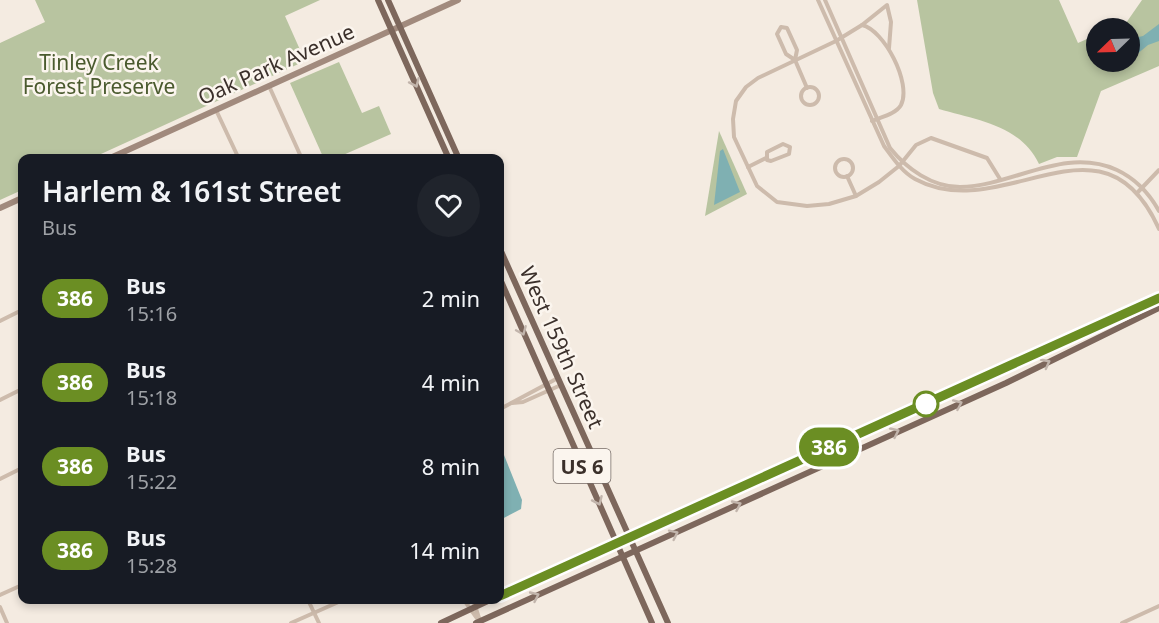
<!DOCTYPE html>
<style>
body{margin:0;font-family:"Noto Sans",sans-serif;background:#20242c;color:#f1f3f6;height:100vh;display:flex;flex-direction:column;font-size:22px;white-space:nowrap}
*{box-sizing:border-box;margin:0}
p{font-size:20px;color:#9ea1a6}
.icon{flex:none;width:33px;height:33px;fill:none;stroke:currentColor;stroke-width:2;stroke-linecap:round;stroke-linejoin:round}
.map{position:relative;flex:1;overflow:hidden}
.details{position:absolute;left:18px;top:154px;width:486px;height:450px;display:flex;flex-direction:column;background:#171b24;border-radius:12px;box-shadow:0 3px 9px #0003}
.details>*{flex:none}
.badge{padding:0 12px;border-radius:20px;font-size:21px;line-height:39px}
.needle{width:39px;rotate:247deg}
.controls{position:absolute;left:1086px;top:18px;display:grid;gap:12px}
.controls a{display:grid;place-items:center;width:54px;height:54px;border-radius:50%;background:#171b24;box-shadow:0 3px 9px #0003;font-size:30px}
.map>.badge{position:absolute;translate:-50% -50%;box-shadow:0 0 0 3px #fff}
.round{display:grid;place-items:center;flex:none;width:63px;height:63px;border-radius:32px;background:#20242c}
.summary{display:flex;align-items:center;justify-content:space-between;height:102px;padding:0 24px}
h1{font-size:28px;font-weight:600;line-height:45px}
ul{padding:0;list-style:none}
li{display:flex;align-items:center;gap:18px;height:84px;padding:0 24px}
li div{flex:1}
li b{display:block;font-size:22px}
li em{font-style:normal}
li .badge{min-width:66px;font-weight:700;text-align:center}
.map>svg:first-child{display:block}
.green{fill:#b8c4a0}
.water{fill:#7fb0b2}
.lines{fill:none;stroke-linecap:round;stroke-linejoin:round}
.street{stroke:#cdbbac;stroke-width:4}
.secondary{stroke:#a18a7d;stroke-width:6}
.primary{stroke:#7d675c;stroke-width:6}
.oneway{stroke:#c2b5ac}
.line-casing{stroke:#fff;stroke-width:14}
.line{stroke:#6b8e23;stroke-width:9}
.stop-dot{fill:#fff;stroke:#6b8e23;stroke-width:3}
.labels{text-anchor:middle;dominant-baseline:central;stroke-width:5;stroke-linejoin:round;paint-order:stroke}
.shield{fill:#fbf5ee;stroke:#756b66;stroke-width:1.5}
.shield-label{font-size:20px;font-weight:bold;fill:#3b302b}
.park-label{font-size:21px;fill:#4a5a2e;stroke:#fbf5ee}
.street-label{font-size:21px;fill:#3b302b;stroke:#fbf5ee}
</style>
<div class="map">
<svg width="1159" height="623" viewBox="0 0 1159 623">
<rect width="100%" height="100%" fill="#f4ebe1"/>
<g class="green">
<path d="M 35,0 L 320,0 L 285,16 L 305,61 L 90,159 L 22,159 L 22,190 L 0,200 L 0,43 L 45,22 Z"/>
<path d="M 917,0 L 1059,0 L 1078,43 L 1096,35 L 1096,62 L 1130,62 L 1130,28 L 1112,28 L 1126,23 L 1142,0 L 1159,0 L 1159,66 L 1101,91 L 1077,157 L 1057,157 L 1039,164 C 1021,125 976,120 939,109 L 933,93 Z"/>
<path d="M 339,62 L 362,113 L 379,106 L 391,134 L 334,159 L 324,159 L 290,83 Z"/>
<path d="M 719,131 L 747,194 L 705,216 Z"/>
</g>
<g class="water">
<path d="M 1159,24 L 1159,41 L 1148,45 L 1130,60 L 1130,39 L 1143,36 Z"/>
<path d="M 723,149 L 740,192 L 714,205 L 720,151 Z"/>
<path d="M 500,445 L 522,500 L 521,509 L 500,520 Z"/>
</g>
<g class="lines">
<g class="street">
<path d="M 818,0 L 884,146 C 893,158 902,172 915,179 C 1003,227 1102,102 1159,229"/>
<path d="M 825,0 L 890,148 C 907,169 932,187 960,187 C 1014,186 1063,146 1117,170 C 1136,179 1149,193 1159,211"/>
<path d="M 862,25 L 887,5 L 891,22 L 889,48"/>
<path d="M 781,27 L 787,28 L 797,50 L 795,60 L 786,54 L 777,34 Z"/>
<path d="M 795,60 L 807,88"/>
<path d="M 269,86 L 302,159"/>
<circle cx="810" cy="96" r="9"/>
<path d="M 216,110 L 239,159"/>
<path d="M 872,121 C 881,117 896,114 901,105 C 912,83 884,30 862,25 L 836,41 L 758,78 L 746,87 L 736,101 L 733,119 L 734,137 L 757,186 L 777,202 L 807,206 L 829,204 L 856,196 L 879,182 L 899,166 L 916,145 L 931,138 L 987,158 L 1000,179"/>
<path d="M 783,144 L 790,147 L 789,154 L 771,161 L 767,160 L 767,152 Z"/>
<circle cx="844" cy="168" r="9"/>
<path d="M 748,167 L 766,158"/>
<path d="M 847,176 L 856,196"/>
<path d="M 1138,192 L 1159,170"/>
<path d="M 0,321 L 22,310"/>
<path d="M 0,400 L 22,389"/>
<path d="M 512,403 L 523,402 L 561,385"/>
<path d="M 500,409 L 558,378"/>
<path d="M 0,479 L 22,468"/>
<path d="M 0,595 L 22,585"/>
<path d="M 308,600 L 319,623"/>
<path d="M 464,600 L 479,621"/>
<path d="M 473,600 L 480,621"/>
<path d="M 0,607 L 7,623"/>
<path d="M 291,623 L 343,600"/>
<path d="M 1122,623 L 1159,606"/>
</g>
<g class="secondary">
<path d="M 108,159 L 458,0"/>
<path d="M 0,208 L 22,198"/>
</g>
<g class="primary">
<path d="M 378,0 L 449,159"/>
<path d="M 388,0 L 459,159"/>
<path d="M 500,249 L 668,623"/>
<path d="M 500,279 L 652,623"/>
<path d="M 500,596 L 1159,298"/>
<path d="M 441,623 L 490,600"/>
<path d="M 476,623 L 1006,383 L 1159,308"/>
</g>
</g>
<defs><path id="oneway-chevron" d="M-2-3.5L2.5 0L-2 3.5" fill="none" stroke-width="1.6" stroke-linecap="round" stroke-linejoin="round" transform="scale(1.5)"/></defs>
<g class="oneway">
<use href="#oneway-chevron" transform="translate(415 83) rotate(66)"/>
<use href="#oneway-chevron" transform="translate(522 331) rotate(67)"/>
<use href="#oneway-chevron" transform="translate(1046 363) rotate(-28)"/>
<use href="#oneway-chevron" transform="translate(958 404) rotate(-24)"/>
<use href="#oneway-chevron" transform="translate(895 432) rotate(-25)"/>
<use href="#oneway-chevron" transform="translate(598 501) rotate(66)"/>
<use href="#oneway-chevron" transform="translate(737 505) rotate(-25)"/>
<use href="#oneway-chevron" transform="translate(674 534) rotate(-26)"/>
<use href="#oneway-chevron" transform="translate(535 596) rotate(-25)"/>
</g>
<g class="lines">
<g class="line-casing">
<path id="line" d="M 500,596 L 1159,298"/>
</g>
<use href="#line" class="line"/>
</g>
<circle class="stop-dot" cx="926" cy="404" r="12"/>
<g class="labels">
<rect class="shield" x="553.5" y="449" width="57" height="34" rx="4.5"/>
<g class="shield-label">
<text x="582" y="466">US 6</text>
</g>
<g class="park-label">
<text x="99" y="62">Tinley Creek<tspan x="99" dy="24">Forest Preserve</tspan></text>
</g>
<g class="street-label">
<text transform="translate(276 64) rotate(-24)">Oak Park Avenue</text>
<text transform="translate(562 347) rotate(66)">West 159th Street</text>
</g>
</g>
</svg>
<div class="controls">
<a><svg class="needle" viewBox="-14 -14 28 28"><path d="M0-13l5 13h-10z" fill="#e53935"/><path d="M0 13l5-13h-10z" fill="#9ea1a6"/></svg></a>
</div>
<b class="badge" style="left:829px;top:447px;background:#6b8e23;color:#fff">386</b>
<section class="details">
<div class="summary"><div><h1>Harlem &amp; 161st Street</h1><p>Bus</p></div><a class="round"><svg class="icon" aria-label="heart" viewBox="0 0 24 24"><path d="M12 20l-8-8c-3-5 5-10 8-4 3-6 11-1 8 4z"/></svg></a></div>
<ul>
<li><span class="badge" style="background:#6b8e23;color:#fff">386</span><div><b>Bus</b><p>15:16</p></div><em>2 min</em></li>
<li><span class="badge" style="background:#6b8e23;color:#fff">386</span><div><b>Bus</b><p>15:18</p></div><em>4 min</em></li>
<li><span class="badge" style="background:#6b8e23;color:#fff">386</span><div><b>Bus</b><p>15:22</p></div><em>8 min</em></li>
<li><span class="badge" style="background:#6b8e23;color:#fff">386</span><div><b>Bus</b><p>15:28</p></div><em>14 min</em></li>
</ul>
</section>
</div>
